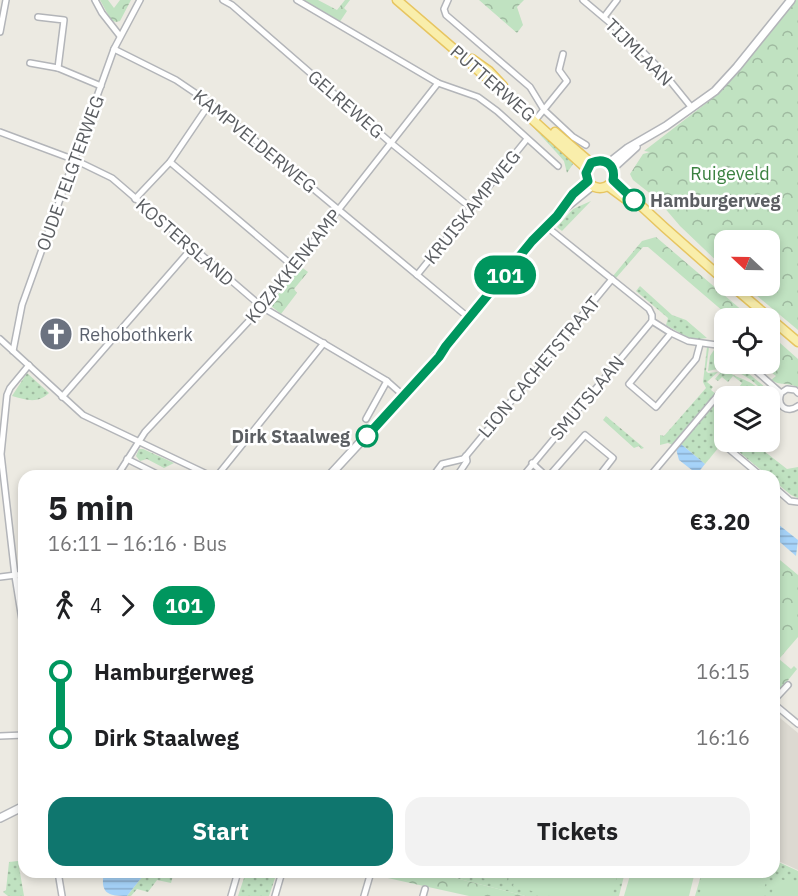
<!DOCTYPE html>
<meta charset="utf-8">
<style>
body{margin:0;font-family:"IBM Plex Sans",sans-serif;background:#f2f2f2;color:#202124;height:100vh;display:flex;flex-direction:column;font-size:22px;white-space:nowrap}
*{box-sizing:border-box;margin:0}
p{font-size:20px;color:#757577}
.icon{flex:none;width:33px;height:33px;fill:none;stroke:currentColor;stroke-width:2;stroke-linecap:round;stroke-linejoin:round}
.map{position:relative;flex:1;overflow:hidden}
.side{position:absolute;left:18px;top:470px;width:762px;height:408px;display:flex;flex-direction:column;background:#fff;border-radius:18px;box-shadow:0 3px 9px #0003}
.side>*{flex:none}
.badge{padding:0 12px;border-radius:20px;font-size:21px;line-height:39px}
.needle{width:39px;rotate:292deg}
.buttons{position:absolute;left:714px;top:230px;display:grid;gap:12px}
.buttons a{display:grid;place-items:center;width:66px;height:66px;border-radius:12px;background:#fff;box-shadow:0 3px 9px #0003;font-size:30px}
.map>.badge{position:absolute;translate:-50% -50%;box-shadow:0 0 0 3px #fff}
.legs{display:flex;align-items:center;gap:9px;height:66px;padding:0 30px;font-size:20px}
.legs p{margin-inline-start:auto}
.overview{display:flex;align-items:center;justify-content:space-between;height:102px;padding:0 30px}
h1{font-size:33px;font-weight:800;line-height:45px}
.primary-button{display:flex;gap:12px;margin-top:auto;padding:12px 30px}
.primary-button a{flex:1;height:69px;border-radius:18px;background:#0f766e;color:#fff;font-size:24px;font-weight:800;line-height:69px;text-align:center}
.primary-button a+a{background:#f2f2f2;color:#202124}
ul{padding:0 30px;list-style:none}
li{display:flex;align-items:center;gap:21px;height:66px;font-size:22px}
li i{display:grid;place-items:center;width:9px;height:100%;margin:0 8px;background:currentColor}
li i::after{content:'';width:15px;height:15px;margin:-8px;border:4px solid;border-radius:50%;background:#fff}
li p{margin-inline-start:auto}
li:first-child i{background:linear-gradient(#0000 50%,currentColor 0)}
li:last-child i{background:linear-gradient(currentColor 50%,#0000 0)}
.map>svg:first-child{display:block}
.education{fill:#dcd9d1}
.grass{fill:url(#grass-dots)}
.forest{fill:url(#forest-crowns)}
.pitch{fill:#c0e2c1}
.water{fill:url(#water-rules)}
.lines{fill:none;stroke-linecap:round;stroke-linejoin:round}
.minor-casing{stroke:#b3b5b9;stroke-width:8}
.tertiary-casing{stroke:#b3b5b9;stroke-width:10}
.primary-casing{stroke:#e7c561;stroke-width:11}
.minor{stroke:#fff;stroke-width:5}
.tertiary{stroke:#fff;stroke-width:7}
.primary{stroke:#f9eeab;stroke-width:8}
.line-1-casing{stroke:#fff;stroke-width:14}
.line-1{stroke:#00965e;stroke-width:9}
.stop-1-dot{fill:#fff;stroke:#00965e;stroke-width:3}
.labels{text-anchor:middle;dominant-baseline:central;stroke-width:5;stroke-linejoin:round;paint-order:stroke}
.street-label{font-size:18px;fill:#5b5e62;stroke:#fff}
.park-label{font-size:18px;fill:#3b8140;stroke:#fff}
.stop-label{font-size:18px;font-weight:bold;fill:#5b5e62;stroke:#fff;text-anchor:start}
.worship-label{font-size:18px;fill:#5b616d;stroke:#fff;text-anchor:start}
</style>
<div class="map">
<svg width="798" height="896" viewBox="0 0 798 896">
<defs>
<pattern id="grass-dots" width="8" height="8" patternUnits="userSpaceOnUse" patternTransform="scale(1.5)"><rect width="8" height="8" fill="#c0e2c1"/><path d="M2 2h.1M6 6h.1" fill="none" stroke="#9fbaa0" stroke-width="1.8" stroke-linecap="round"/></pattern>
<pattern id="forest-crowns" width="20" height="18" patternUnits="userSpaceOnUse" patternTransform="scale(1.5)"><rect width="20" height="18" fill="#c0e2c1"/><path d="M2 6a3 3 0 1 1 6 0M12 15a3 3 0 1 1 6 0" fill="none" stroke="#9fbaa0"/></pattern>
<pattern id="water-rules" width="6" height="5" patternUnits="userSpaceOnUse" patternTransform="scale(1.5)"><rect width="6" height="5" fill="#a6d3f9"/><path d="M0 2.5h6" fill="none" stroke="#8aaecd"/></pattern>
</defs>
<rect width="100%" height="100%" fill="#eceae2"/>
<path class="education" d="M 774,713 L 798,733 L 798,870 L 774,859 Z"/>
<g class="grass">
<path d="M 507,99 L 575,161 L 567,173 L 564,161 L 556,152 Z"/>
<path d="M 591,201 L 562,231 L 557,227 L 573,209 Z"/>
<path d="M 640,286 L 672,315 L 686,320 L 707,338 L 692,340 L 666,325 L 668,318 L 636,291 Z"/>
<path d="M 707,347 L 709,347 L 706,371 L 708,373 L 718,372 L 707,382 L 713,387 L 711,390 L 716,394 L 673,445 L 668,443 L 660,445 L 660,435 L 664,436 L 706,388 L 703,382 Z"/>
<path d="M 719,348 L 724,350 L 725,363 L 722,368 L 708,371 L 710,356 L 714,350 Z"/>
<path d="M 728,363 L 736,363 L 772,393 L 773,403 L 777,410 L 776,412 L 770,406 L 770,396 L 765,396 C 760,383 736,368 723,369 Z"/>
<path d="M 727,371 C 740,381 755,379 763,396 L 745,396 L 737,390 L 742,383 L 733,376 L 728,382 L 722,377 L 718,381 L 715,379 L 721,372 Z"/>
<path d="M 27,373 L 49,393 C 38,404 26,400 12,396 Z"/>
<path d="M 719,398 L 724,403 L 724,441 L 705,464 L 681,444 Z"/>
<path d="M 606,416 L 644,448 L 641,449 L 639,446 L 634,448 L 603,420 Z"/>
<path d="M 736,441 L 751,441 L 787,469 L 798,467 L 798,498 L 791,495 L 774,481 L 774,476 L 767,475 L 738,451 L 742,446 Z"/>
<path d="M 139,449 L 143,449 L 174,463 L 164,468 L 147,459 L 140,461 L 136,456 Z"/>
<path d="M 774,860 L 798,871 L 798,896 L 695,896 L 702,872 L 774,872 Z"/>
<path d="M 18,861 L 24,896 L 8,896 L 3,892 L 6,890 L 9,862 Z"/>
<path d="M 146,872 L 174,872 L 171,883 L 157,880 L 148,892 L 137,889 L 131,896 L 127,896 Z"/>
<path d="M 246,872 L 277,872 L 269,896 L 238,896 Z"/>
<path d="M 432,872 L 625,872 L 619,896 L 526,896 Z"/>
</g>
<g class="forest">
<path d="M 100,0 L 108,0 L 114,8 L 120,0 L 131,0 L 120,21 L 116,22 L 111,20 Z"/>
<path d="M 300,0 L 318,0 L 337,10 L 345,0 L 350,0 L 344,8 L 347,11 L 339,23 Z"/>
<path d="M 479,0 L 524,0 L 517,7 L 523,25 L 517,33 Z"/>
<path d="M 795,0 L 798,0 L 798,330 L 744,285 L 770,285 L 770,240 L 724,240 L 724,268 L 680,226 L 657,199 L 633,180 L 630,174 L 643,154 L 650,152 L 644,151 L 713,98 L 733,77 Z"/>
<path d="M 656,237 L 751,318 L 731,318 L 648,247 L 643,247 L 616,278 L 613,276 L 642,241 Z"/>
<path d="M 300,266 L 308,272 L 294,289 L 297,293 L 281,314 L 270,305 Z"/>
<path d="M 770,334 L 798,359 L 798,388 C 788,381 782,387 771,380 L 776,376 L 759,363 L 770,363 Z"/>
<path d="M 774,555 L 798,575 L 798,637 L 779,659 L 791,669 L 794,666 L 797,669 L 777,694 L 774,692 Z"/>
<path d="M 375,872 L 432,872 L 526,896 L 469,896 L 374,875 Z"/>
</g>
<g class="pitch">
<path d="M 457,872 L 509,872 L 506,884 Z"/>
<path d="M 517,872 L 618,872 L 612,896 L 550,896 L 513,886 Z"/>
<path d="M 631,872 L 695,872 L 689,896 L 624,896 Z"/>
<path d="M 706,872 L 769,872 L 762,896 L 699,896 Z"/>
<path d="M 776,878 L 798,884 L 798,896 L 771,896 Z"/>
</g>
<g class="water">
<path d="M 681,444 L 705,464 L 697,474 L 679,460 L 676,449 Z"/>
<path d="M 774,521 L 798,540 L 796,556 L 774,537 Z"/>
<path d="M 104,872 L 146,872 L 127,896 C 107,896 100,893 104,872 Z"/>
</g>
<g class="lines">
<g class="minor-casing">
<g id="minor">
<path d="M 95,0 L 102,13 L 120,36"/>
<path d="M 223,0 L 232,5 L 391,143 L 471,208"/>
<path d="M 297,0 L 438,83 L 478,97 L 497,111 L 558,166"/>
<path d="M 448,0 L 444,9 L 446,15 L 530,87 L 544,110 L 573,137 L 586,145"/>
<path d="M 583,0 L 634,43 L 662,71 L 692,108"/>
<path d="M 38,17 L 64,20 L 58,68"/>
<path d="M 604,17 L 617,0"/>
<path d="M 0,32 L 6,0"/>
<path d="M 114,49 L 176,80 L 210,103 L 469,318"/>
<path d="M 30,63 L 58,68 L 101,86"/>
<path d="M 537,118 L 567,81 L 559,70 L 563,54"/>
<path d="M 0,132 L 75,160 L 112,178 L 262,307 L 387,381 L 404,396"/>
<path d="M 170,162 L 294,267"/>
<path d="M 135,199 L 170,162 L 210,103"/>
<path d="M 547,227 L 649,309 L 652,315 L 652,321 L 671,333 L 629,384 L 656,407 L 696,359 L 700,344"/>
<path d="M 417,275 L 527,139"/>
<path d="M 671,333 L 688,341 L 724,346"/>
<path d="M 0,339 L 83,415 L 211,476"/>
<path d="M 13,351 L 22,305 L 114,49 L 140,0"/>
<path d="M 747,363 L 781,393"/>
<path d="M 798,393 L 795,390 L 787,389 L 781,393 C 776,406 787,414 798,406"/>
<path d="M 62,397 L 192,248"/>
<path d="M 366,419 L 387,381"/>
<path d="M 723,444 L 761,476"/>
<path d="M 127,459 L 161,476"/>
<path d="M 532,463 L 546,476"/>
<path d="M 117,476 L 145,432 L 262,307 L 438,83"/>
<path d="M 217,476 L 324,343"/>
<path d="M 433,476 L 442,464 L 463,459 L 466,456 L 612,279"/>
<path d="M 457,476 L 467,461 L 466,456"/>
<path d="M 523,476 L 652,321"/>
<path d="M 549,476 L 585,435 L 613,458 L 599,476"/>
<path d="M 650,476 L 719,394"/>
<path d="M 774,487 L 790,501 L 798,502"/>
<path d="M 0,577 L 24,574"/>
<path d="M 24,632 L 15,576 L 1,454 L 7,395 L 10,388 L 29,365"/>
<path d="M 774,700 L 788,685"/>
<path d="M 774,704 L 798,724"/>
<path d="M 0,736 L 24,735"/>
<path d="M 58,872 L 62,896"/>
<path d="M 231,896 L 238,872"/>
<path d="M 275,896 L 282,872"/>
<path d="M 364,896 L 371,872"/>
<path d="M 423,896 L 425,889"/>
</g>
</g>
<g class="tertiary-casing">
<g id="tertiary">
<path d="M 609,163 L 628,148 L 666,126 L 715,91 L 737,67 L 791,0"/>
<path d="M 613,168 L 636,147"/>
<path d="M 565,208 L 592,186"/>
<path d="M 329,476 L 414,384 L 532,241 L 557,216 L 573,194 L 588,181"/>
<path d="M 0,818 L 24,806"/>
</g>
</g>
<g class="primary-casing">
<g id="primary">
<path d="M 397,0 L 469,62 L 587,169"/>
<path d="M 472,59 L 489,71 L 503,86"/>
<path d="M 555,132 L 591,163"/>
<circle cx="600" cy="174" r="14"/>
<path d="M 613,180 L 664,227 L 724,280"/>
<path d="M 608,186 L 627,200"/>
<path d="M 731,285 L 798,342"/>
</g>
</g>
<use href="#minor" class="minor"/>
<use href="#tertiary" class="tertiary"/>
<use href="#primary" class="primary"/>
</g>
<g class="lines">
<g class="line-1-casing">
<path id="line-1" d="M 367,436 L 439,357 L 446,346 L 532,241 L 557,216 L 573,194 L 588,181 L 586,173 L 591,163 C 605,157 616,165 613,180 L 634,200"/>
</g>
<use href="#line-1" class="line-1"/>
</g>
<defs>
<g id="church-disc" transform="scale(1.725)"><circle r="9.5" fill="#6b7280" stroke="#fff"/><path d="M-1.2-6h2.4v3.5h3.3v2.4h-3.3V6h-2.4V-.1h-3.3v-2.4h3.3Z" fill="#fff"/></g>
</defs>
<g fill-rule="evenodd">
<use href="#church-disc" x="56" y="334"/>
</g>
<g class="stop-1-dot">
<circle cx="634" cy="200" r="10"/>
<circle cx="367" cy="436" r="10"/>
</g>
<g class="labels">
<g class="street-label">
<text transform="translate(639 52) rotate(45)">TIJMLAAN</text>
<text transform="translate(493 83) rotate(41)">PUTTERWEG</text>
<text transform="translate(346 104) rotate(41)">GELREWEG</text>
<text transform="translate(255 141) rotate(39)">KAMPVELDERWEG</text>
<text transform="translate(70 173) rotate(-70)">OUDE TELGTERWEG</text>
<text transform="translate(472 207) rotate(-51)">KRUISKAMPWEG</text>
<text transform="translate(185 242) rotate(41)">KOSTERSLAND</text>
<text transform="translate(293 266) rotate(-51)">KOZAKKENKAMP</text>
<text transform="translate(539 367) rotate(-50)">LION CACHETSTRAAT</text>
<text transform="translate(587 398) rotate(-50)">SMUTSLAAN</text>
</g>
<g class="park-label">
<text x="730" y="173">Ruigeveld</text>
</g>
<g class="stop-label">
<text x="650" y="200">Hamburgerweg</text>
<text x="350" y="436" text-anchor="end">Dirk Staalweg</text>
</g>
<g class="worship-label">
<text x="79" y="334">Rehobothkerk</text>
</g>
</g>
</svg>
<div class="buttons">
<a><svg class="needle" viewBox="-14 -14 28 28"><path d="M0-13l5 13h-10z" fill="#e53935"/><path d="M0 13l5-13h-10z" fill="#757577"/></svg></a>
<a><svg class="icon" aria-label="locate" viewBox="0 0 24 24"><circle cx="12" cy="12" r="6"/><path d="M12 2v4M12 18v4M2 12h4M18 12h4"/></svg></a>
<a><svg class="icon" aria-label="layers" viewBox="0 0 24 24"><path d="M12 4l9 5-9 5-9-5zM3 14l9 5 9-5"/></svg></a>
</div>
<b class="badge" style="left:505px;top:275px;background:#00965e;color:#fff">101</b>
<section class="side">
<div class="overview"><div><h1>5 min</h1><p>16:11 – 16:16 · Bus</p></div><b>€3.20</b></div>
<div class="legs"><svg class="icon" aria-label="walk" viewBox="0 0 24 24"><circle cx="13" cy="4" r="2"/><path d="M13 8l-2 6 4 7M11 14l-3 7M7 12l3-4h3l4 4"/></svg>4<svg class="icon" aria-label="forward" viewBox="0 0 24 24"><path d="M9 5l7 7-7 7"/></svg><b class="badge" style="background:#00965e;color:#fff">101</b></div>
<ul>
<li><i style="color:#00965e"></i><b>Hamburgerweg</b><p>16:15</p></li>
<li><i style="color:#00965e"></i><b>Dirk Staalweg</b><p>16:16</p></li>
</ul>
<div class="primary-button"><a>Start</a><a>Tickets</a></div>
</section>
</div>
